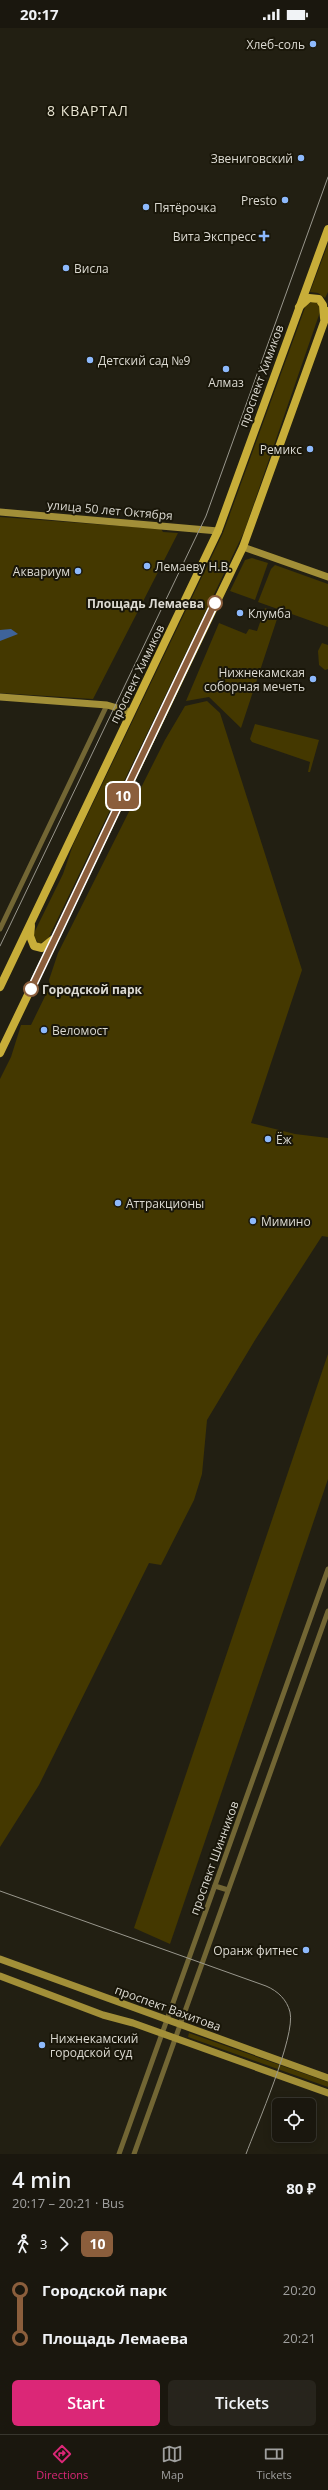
<!DOCTYPE html>
<meta charset="utf-8">
<style>
body{margin:0;font-family:"Open Sans",sans-serif;background:#27241c;color:#f1f3f6;height:100vh;display:flex;flex-direction:column;font-size:15px;white-space:nowrap}
*{box-sizing:border-box;margin:0}
p{font-size:13px;color:#9f9f9e}
.icon{flex:none;width:22px;height:22px;fill:none;stroke:currentColor;stroke-width:2;stroke-linecap:round;stroke-linejoin:round}
.map{position:relative;height:2126px;overflow:hidden}
.panel{display:flex;flex-direction:column;background:#1a170e;flex:1}
.panel>*{flex:none}
.badge{padding:0 8px;border-radius:6px;font-size:14px;line-height:26px}
.controls{position:absolute;left:272px;top:2070px;display:grid;gap:8px}
.controls a{display:grid;place-items:center;width:44px;height:44px;border-radius:6px;background:#1a170e;box-shadow:0 2px 10px #0003,0 0 0 1px #38362e;font-size:20px}
.map>.badge{position:absolute;translate:-50% -50%;box-shadow:0 0 0 2px #fff}
.legs{display:flex;align-items:center;gap:6px;height:44px;padding:0 12px;font-size:13px}
.legs p{margin-inline-start:auto}
.summary{display:flex;align-items:center;justify-content:space-between;height:68px;padding:0 12px}
h1{font-size:22px;font-weight:600;line-height:30px}
.action{display:flex;gap:8px;margin-top:auto;padding:8px 12px}
.action a{flex:1;height:46px;border-radius:6px;background:#db2777;color:#fff;font-size:16px;font-weight:600;line-height:46px;text-align:center}
.action a+a{background:#27241c;color:#f1f3f6}
ul{padding:0 12px;list-style:none}
li{display:flex;align-items:center;gap:14px;height:48px;font-size:15px}
li i{display:grid;place-items:center;width:6px;height:100%;margin:0 5px;background:currentColor}
li i::after{content:'';width:10px;height:10px;margin:-5px;border:3px solid;border-radius:50%;background:#1a170e}
li p{margin-inline-start:auto}
li:first-child i{background:linear-gradient(#0000 50%,currentColor 0)}
li:last-child i{background:linear-gradient(currentColor 50%,#0000 0)}
.status{display:flex;justify-content:space-between;align-items:center;height:28px;padding:0 20px;background:#1a170e;direction:ltr}
.status svg{height:11px;fill:currentColor}
.tabs{display:flex;justify-content:space-around;align-items:center;height:56px;border-top:1px solid #38362e;background:#1a170e;font-size:11px;color:#9f9f9e}
.tabs a{display:grid;justify-items:center;gap:2px}
.tabs .on{color:#db2777}
.map>svg:first-child{display:block}
.green{fill:#443800}
.water{fill:#3e639a}
.lines{fill:none;stroke-linecap:round;stroke-linejoin:round}
.street{stroke:#726634;stroke-width:5}
.secondary{stroke:#a28f38;stroke-width:7}
.primary{stroke:#c8ae39;stroke-width:8}
.tram{stroke:#99978d;stroke-width:1}
.line-1-casing{stroke:#fff;stroke-width:9}
.line-1{stroke:#8b5e3c;stroke-width:6}
.poi-dot{fill:#8db9fc;stroke:#191609;stroke-width:1.5}
.stop-1-dot{fill:#fff;stroke:#8b5e3c;stroke-width:2}
.labels{text-anchor:middle;dominant-baseline:central;stroke-width:4;stroke-linejoin:round;paint-order:stroke}
.poi-label{font-size:12px;fill:#dcdad2;stroke:#191609;text-anchor:start}
.street-label{font-size:12px;fill:#dcdad2;stroke:#191609}
.stop-label{font-size:12px;font-weight:bold;fill:#dcdad2;stroke:#191609;text-anchor:end}
.quarter-label{font-size:14px;letter-spacing:1px;fill:#e8e4d2;stroke:#191609}
</style>
<div class="status"><b>20:17</b><svg viewBox="0 0 49 12"><path d="M0 12V9h3v3zM5 12V6h3v6zM10 12V3h3v9zM15 12V0h3v12zM26 1h20v11H26zM47 4h2v5h-2z"/></svg></div>
<div class="map">
<svg width="328" height="2126" viewBox="0 0 328 2126">
<rect width="100%" height="100%" fill="#221f12"/>
<g class="green">
<path d="M 328,216 L 328,264 L 325,270 L 318,265 L 310,264 Z"/>
<path d="M 314,273 L 319,276 L 320,284 L 244,504 L 48,911 L 39,916 L 33,907 L 63,846 L 73,817 L 223,505 L 306,277 Z"/>
<path d="M 0,489 L 161,501 L 163,504 L 178,505 L 93,671 L 0,665 Z"/>
<path d="M 252,530 L 268,535 L 255,572 L 230,563 L 245,532 Z"/>
<path d="M 275,537 L 328,556 L 328,599 L 258,574 L 271,541 Z"/>
<path d="M 265,580 L 274,584 L 277,591 L 241,700 L 209,669 L 186,673 L 219,595 L 246,606 L 249,601 L 257,603 Z"/>
<path d="M 322,615 L 328,617 L 328,641 L 325,642 L 319,637 L 318,623 Z"/>
<path d="M 207,673 L 220,685 L 302,942 L 251,1095 L 295,1106 L 328,1110 L 328,1209 L 322,1208 L 255,1312 L 207,1392 L 202,1446 L 194,1472 L 161,1537 L 149,1535 L 39,1757 L 0,1819 L 0,1051 L 11,1029 L 21,997 L 31,997 L 50,958 L 49,952 L 58,925 L 165,712 L 185,678 Z"/>
<path d="M 255,696 L 319,712 L 310,744 L 308,744 L 310,734 L 252,714 L 250,711 Z"/>
<path d="M 328,1326 L 328,1451 L 170,1916 L 134,1900 Z"/>
<path d="M 189,2005 L 328,2054 L 328,2059 L 188,2009 Z"/>
</g>
<path class="water" d="M 11,601 L 18,606 L 0,613 L 0,602 Z"/>
<g class="lines">
<g class="street">
<path d="M 0,901 L 107,677"/>
<path d="M 215,1858 L 228,1862"/>
<path d="M 119,2126 L 328,1541"/>
<path d="M 134,2126 L 328,1583"/>
</g>
<g class="secondary">
<path d="M 0,484 L 218,503"/>
<path d="M 243,519 L 328,549"/>
<path d="M 0,669 L 107,677 L 131,684"/>
<path d="M 0,1931 L 328,2050"/>
<path d="M 0,1948 L 103,1987 L 133,1995 L 328,2065"/>
</g>
<g class="primary">
<path d="M 299,279 L 309,270 L 319,271 L 323,277 L 324,290"/>
<path d="M 31,898 L 30,908 L 34,918 L 42,920 L 52,912"/>
<path d="M 0,959 L 218,503 L 328,201"/>
<path d="M 0,1025 L 243,519 L 328,283"/>
</g>
<g class="tram">
<path d="M 0,918 L 206,488 L 328,149"/>
<path d="M 0,1863 L 266,1958 C 278,1963 287,1972 290,1984 C 296,2008 256,2099 246,2126"/>
</g>
</g>
<g class="lines">
<g class="line-1-casing">
<path id="line-1" d="M 31,961 L 215,575"/>
</g>
<use href="#line-1" class="line-1"/>
</g>
<g class="poi-dot">
<circle cx="313" cy="16" r="4"/>
<circle cx="301" cy="130" r="4"/>
<circle cx="285" cy="172" r="4"/>
<circle cx="146" cy="179" r="4"/>
<path d="M262 202h4v4h4v4h-4v4h-4v-4h-4v-4h4z"/>
<circle cx="66" cy="240" r="4"/>
<circle cx="90" cy="332" r="4"/>
<circle cx="226" cy="341" r="4"/>
<circle cx="310" cy="421" r="4"/>
<circle cx="147" cy="538" r="4"/>
<circle cx="78" cy="543" r="4"/>
<circle cx="240" cy="585" r="4"/>
<circle cx="313" cy="651" r="4"/>
<circle cx="44" cy="1002" r="4"/>
<circle cx="268" cy="1111" r="4"/>
<circle cx="118" cy="1175" r="4"/>
<circle cx="253" cy="1193" r="4"/>
<circle cx="306" cy="1922" r="4"/>
<circle cx="42" cy="2017" r="4"/>
</g>
<g class="stop-1-dot">
<circle cx="215" cy="575" r="7"/>
<circle cx="31" cy="961" r="7"/>
</g>
<g class="labels">
<g class="poi-label">
<text x="305" y="16" text-anchor="end">Хлеб-соль</text>
<text x="293" y="130" text-anchor="end">Звениговский</text>
<text x="277" y="172" text-anchor="end">Presto</text>
<text x="154" y="179">Пятёрочка</text>
<text x="256" y="208" text-anchor="end">Вита Экспресс</text>
<text x="74" y="240">Висла</text>
<text x="98" y="332">Детский сад №9</text>
<text x="226" y="354" text-anchor="middle">Алмаз</text>
<text x="302" y="421" text-anchor="end">Ремикс</text>
<text x="155" y="538">Лемаеву Н.В.</text>
<text x="70" y="543" text-anchor="end">Аквариум</text>
<text x="248" y="585">Клумба</text>
<text x="305" y="644" text-anchor="end">Нижнекамская<tspan x="305" dy="14">соборная мечеть</tspan></text>
<text x="52" y="1002">Веломост</text>
<text x="276" y="1111">Ёж</text>
<text x="126" y="1175">Аттракционы</text>
<text x="261" y="1193">Мимино</text>
<text x="298" y="1922" text-anchor="end">Оранж фитнес</text>
<text x="50" y="2010">Нижнекамский<tspan x="50" dy="14">городской суд</tspan></text>
</g>
<g class="street-label">
<text transform="translate(261 348) rotate(-70)">проспект Химиков</text>
<text transform="translate(110 482) rotate(5)">улица 50 лет Октября</text>
<text transform="translate(137 646) rotate(-64)">проспект Химиков</text>
<text transform="translate(214 1830) rotate(-70)">проспект Шинников</text>
<text transform="translate(168 1980) rotate(20)">проспект Вахитова</text>
</g>
<g class="stop-label">
<text x="204" y="575">Площадь Лемаева</text>
<text x="42" y="961" text-anchor="start">Городской парк</text>
</g>
<g class="quarter-label">
<text x="88" y="82">8 КВАРТАЛ</text>
</g>
</g>
</svg>
<div class="controls">
<a><svg class="icon" aria-label="locate" viewBox="0 0 24 24"><circle cx="12" cy="12" r="6"/><path d="M12 2v4M12 18v4M2 12h4M18 12h4"/></svg></a>
</div>
<b class="badge" style="left:123px;top:768px;background:#8b5e3c;color:#fff">10</b>
</div>
<section class="panel">
<div class="summary"><div><h1>4 min</h1><p>20:17 – 20:21 · Bus</p></div><b>80 ₽</b></div>
<div class="legs"><svg class="icon" aria-label="walk" viewBox="0 0 24 24"><circle cx="13" cy="4" r="2"/><path d="M13 8l-2 6 4 7M11 14l-3 7M7 12l3-4h3l4 4"/></svg>3<svg class="icon" aria-label="forward" viewBox="0 0 24 24"><path d="M9 5l7 7-7 7"/></svg><b class="badge" style="background:#8b5e3c;color:#fff">10</b></div>
<ul>
<li><i style="color:#8b5e3c"></i><b>Городской парк</b><p>20:20</p></li>
<li><i style="color:#8b5e3c"></i><b>Площадь Лемаева</b><p>20:21</p></li>
</ul>
<div class="action"><a>Start</a><a>Tickets</a></div>
</section>
<nav class="tabs">
<a class="on"><svg class="icon" aria-label="directions" viewBox="0 0 24 24"><path d="M12 3l9 9-9 9-9-9zM9 14v-3h6M13 9l2 2-2 2"/></svg>Directions</a>
<a><svg class="icon" aria-label="map" viewBox="0 0 24 24"><path d="M3 6l6-2 6 2 6-2v14l-6 2-6-2-6 2zM9 4v14M15 6v14"/></svg>Map</a>
<a><svg class="icon" aria-label="tickets" viewBox="0 0 24 24"><path d="M3 7h18v10H3zM15 7v10"/></svg>Tickets</a>
</nav>
